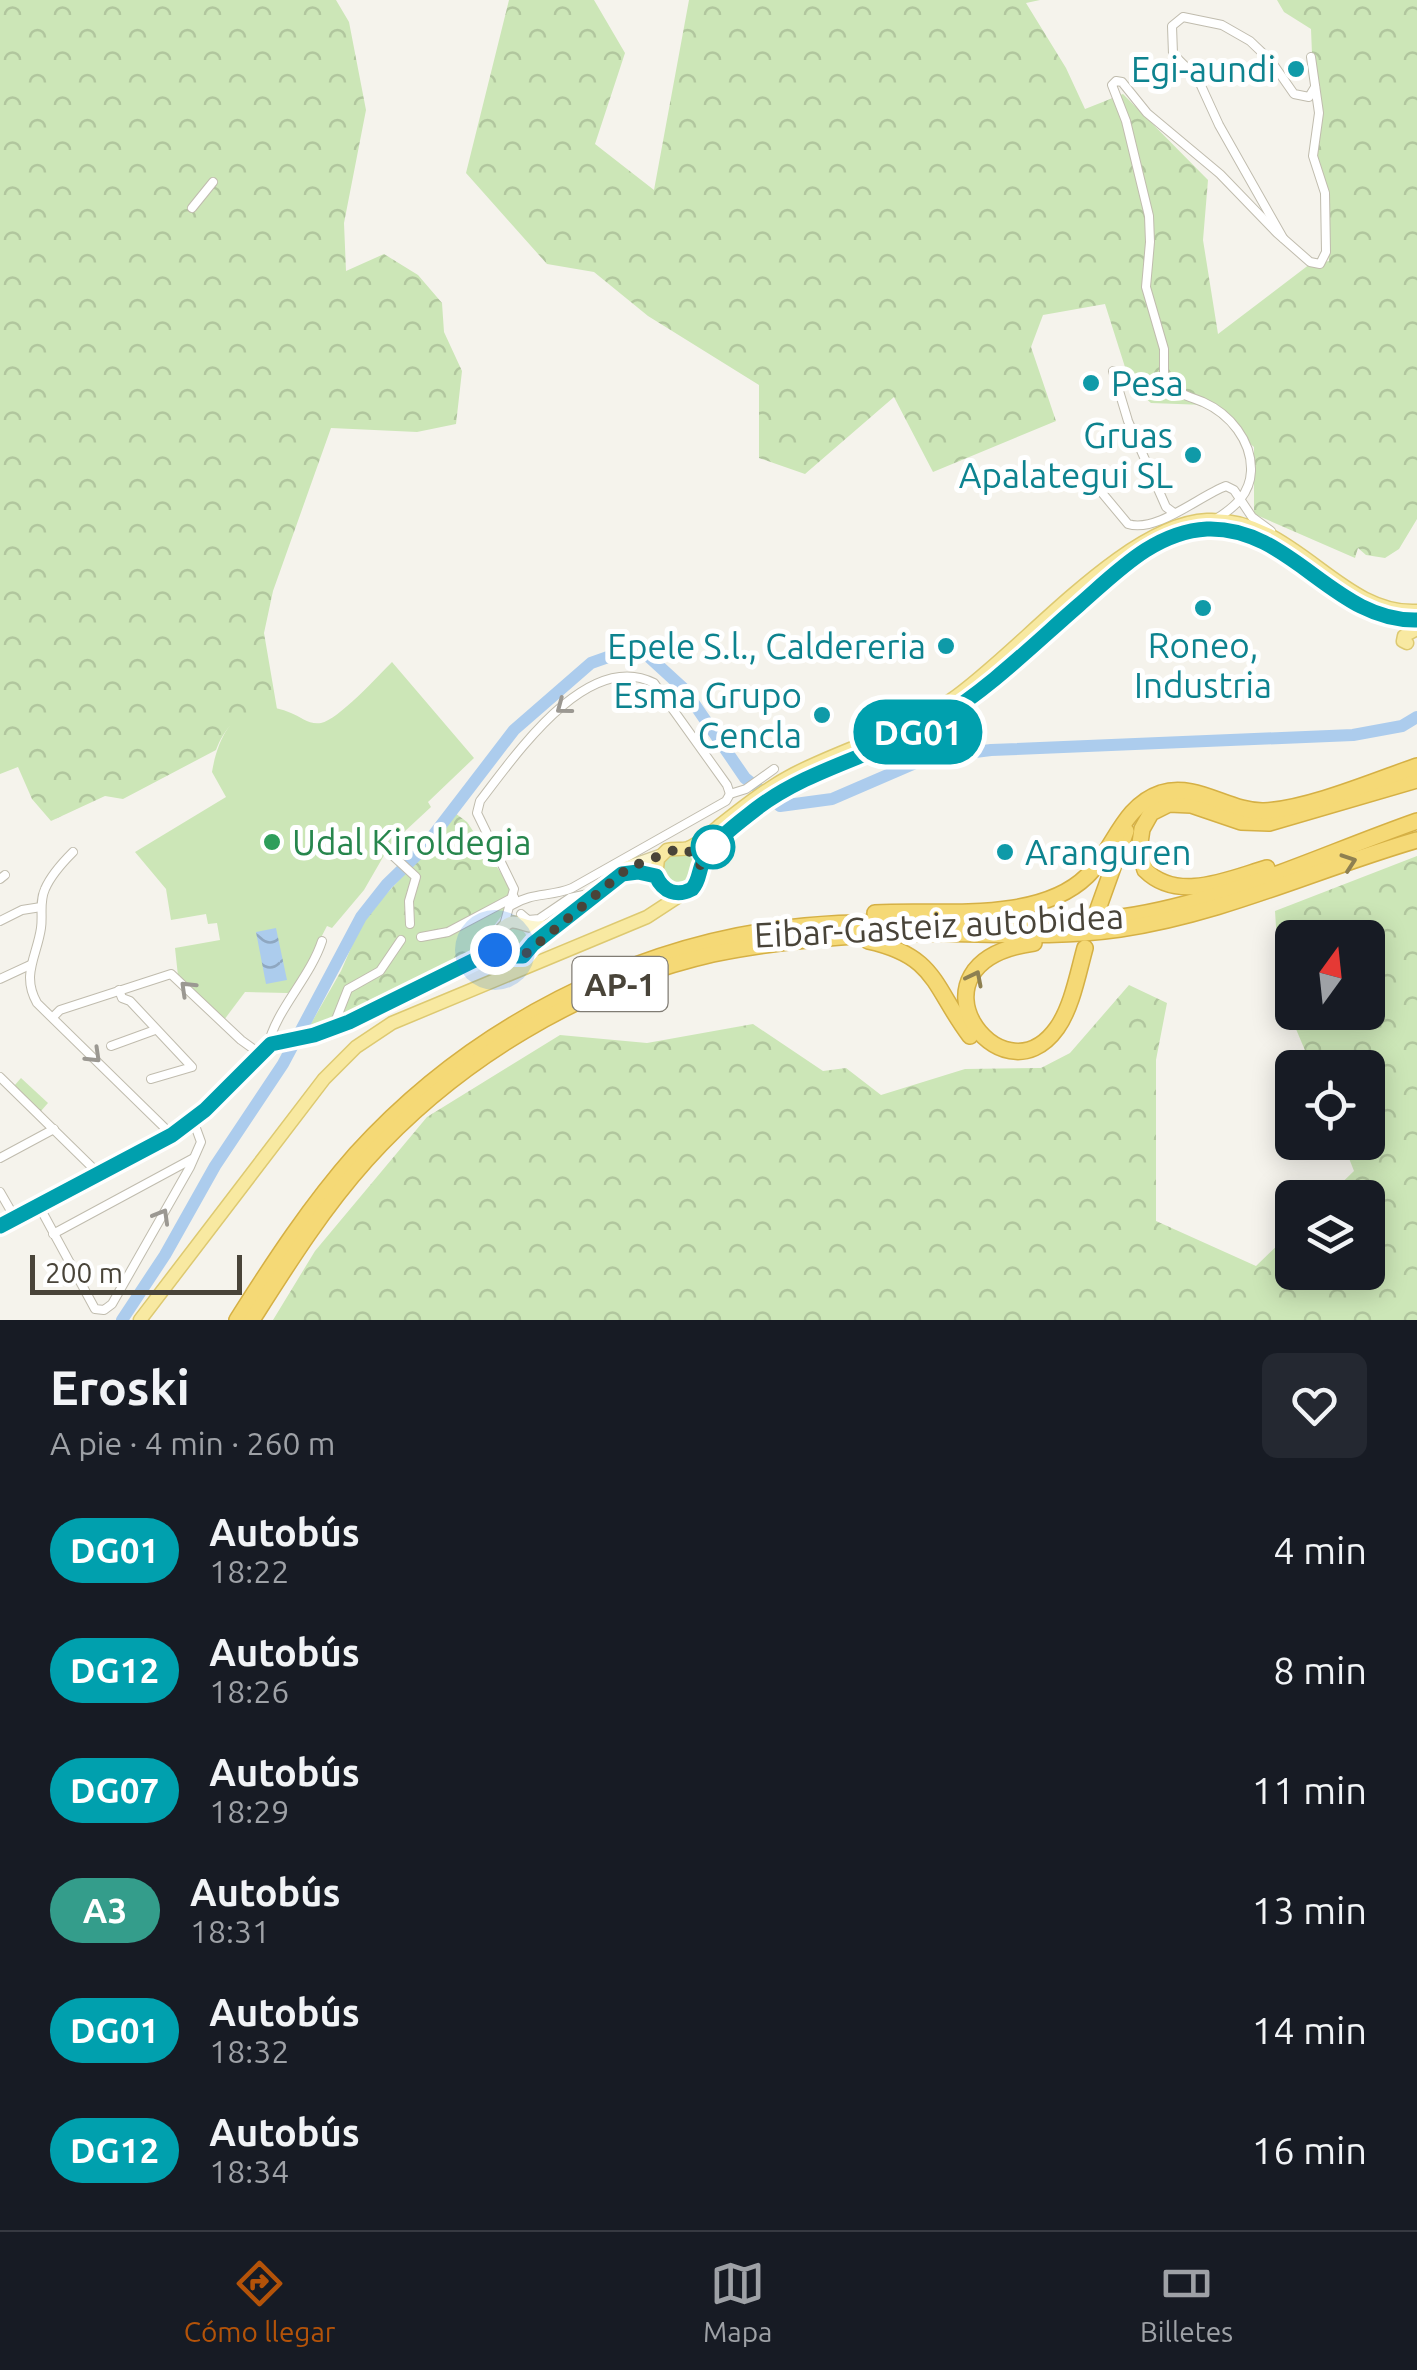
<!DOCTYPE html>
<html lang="es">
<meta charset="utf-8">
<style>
body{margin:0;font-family:Ubuntu,sans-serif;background:#242831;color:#f1f3f6;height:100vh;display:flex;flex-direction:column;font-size:38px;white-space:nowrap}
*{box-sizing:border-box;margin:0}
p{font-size:32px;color:#9ea1a6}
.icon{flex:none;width:55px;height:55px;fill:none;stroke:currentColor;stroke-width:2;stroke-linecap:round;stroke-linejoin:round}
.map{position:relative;height:1320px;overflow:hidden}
.drawer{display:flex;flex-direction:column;background:#171b24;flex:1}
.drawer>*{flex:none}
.badge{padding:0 20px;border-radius:32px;font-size:35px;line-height:65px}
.needle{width:65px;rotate:15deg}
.buttons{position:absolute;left:1275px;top:920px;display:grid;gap:20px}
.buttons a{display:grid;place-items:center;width:110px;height:110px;border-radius:15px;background:#171b24;box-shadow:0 5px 25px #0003;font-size:50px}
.scale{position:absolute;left:30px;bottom:25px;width:212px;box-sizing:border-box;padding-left:10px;border:5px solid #494439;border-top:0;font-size:28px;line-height:35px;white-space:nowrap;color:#494439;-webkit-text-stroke:8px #fff;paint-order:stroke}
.you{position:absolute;width:50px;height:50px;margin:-25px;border:8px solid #fff;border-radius:50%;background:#1a73e8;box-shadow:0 0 0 15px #1a73e833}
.map>.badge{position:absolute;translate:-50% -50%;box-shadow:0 0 0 5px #fff}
.round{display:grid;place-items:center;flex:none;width:105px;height:105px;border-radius:15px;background:#242831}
.head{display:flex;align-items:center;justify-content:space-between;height:170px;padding:0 50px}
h1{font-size:48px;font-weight:700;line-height:75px}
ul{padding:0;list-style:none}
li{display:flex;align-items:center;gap:30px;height:120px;padding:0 50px}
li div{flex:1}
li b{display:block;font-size:38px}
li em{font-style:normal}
li .badge{min-width:110px;font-weight:700;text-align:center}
.menu{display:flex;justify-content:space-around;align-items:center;height:140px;border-top:2px solid #363941;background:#171b24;font-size:28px;color:#9ea1a6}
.menu a{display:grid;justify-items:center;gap:5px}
.menu .selected{color:#b45309}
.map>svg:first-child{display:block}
.green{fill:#cce6b7}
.forest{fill:url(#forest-crowns);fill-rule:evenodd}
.water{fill:url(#water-waves)}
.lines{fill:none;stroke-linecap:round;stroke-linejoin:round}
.river{stroke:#accced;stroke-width:12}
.street-casing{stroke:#c0bcae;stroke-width:10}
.secondary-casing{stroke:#d1c99e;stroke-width:14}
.primary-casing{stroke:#ddc971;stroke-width:15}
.highway-casing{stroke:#d5b045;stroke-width:18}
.street{stroke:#fff;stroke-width:8}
.secondary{stroke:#fcf6cf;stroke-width:11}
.primary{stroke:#f8e9a1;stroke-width:12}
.highway{stroke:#f5d976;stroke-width:15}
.oneway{stroke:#9b9892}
.oneway2{stroke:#8e8051}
.line-casing{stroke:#fff;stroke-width:22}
.line{stroke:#00a0ae;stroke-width:15}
.walk{stroke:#494439;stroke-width:10;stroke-dasharray:0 18}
.culture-dot{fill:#0f9aa8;stroke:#fff;stroke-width:4}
.leisure-dot{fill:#2e9e5b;stroke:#fff;stroke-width:4}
.stop-dot{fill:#fff;stroke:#00a0ae;stroke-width:5}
.labels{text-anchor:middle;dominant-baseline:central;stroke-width:10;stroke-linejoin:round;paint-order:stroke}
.shield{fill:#fff;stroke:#807c74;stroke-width:2.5}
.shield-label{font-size:32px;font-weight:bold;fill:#494439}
.culture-label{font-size:35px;fill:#0d838f;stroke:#fff;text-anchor:end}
.leisure-label{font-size:35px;fill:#27864d;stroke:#fff;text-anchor:start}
.street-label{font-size:35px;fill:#494439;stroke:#fff}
</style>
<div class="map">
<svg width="1417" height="1320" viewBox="0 0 1417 1320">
<defs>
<pattern id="forest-crowns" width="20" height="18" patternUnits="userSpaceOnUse" patternTransform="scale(2.5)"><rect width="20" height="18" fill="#cce6b7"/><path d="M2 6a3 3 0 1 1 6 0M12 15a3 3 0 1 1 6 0" fill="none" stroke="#b1c69e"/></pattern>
<pattern id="water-waves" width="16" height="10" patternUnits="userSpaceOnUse" patternTransform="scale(2.5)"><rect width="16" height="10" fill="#accced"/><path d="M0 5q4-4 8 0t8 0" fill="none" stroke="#8ea7c1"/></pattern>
</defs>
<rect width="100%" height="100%" fill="#f5f3ec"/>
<g class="green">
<path d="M 392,662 L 474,758 L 428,802 L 431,807 L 390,845 L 364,890 L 332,928 L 327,926 C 314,950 307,974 288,993 L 245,992 L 224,1020 L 178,976 L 175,948 L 220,940 L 217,923 L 208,924 L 206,914 L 171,920 L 166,889 L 135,852 L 226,797 L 212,772 C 219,730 242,692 291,713 C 301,717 309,725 321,723 C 338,720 378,676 392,662 Z"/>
<path d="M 688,854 L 696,864 L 696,877 L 683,890 L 664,885 L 660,861 L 664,856 Z"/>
<circle cx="515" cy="940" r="12"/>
</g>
<g class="forest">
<path d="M 0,0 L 336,0 L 349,22 L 366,110 L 344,223 L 346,271 L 384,254 L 418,275 L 442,303 L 444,332 L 462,371 L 456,424 L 417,432 L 331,428 L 273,591 L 264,633 L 277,709 C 246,708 227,721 216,750 L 123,799 L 105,796 L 51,821 L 32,799 L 18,767 L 0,774 Z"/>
<path d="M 509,0 L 594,0 L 625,53 L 595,144 L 654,190 L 689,0 L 1040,0 L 1026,3 L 1066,68 L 1085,109 L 1123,94 L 1208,180 L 1203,240 L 1218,334 L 1310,264 L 1329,261 L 1316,155 L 1311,29 L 1284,12 L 1277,0 L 1417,0 L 1417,519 L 1399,549 L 1385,558 L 1366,555 L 1358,548 L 1355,558 L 1254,514 L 1254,447 L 1205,405 L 1151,403 L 1131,386 L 1105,304 L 1043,315 L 1031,347 L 1056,421 L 933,472 L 894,397 L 805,474 L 759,458 L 759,385 L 648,316 L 594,272 L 547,264 L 466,173 Z"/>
<path d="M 455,813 L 467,822 L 509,885 L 512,892 L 506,910 L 477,948 L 395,993 L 309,1027 L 341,971 L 364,918 L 441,835 Z"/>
<path d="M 1417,856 L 1417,1320 L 273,1320 L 315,1251 L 427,1117 L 560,1035 L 647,1043 L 753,1024 L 823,1071 L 846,1068 L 881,1095 L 965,1069 L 1041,1068 L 1070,1053 L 1129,985 L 1167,1003 L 1156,1060 L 1156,1221 L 1256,1266 L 1292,1231 L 1292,1272 L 1368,1272 L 1368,1198 L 1327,1197 L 1354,1171 L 1343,1143 L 1368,1142 L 1368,1068 L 1312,1067 L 1280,991 L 1275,911 ZM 1292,938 L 1368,938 L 1368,1012 L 1292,1012 Z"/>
<path d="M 21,1078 L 48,1103 L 41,1111 L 14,1086 Z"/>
</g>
<path class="water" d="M 276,928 L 287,980 L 266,984 L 256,932 Z"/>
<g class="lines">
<path class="river" d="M 122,1320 L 165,1255 L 215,1166 L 283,1064 L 361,917 L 387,884 L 422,850 L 514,730 L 591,663 L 625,651 L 648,656 L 684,689 L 745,778 L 780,806 L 832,799 L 927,758 L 991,750 L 1353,735 L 1402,726 L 1417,717"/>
<g class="street-casing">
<g id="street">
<path d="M 192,208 L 213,182"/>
<path d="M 1283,238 L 1219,125 L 1198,79 L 1173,54 L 1172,26 L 1183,17 L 1222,25 L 1250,41 L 1271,61 L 1294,94 L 1309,97 L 1315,87"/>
<path d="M 1113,371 L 1128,421 L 1166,507 L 1174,513"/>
<path d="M 1088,476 L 1128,524 C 1157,533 1199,496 1226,486 L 1234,490 L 1252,517 L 1271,531"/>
<path d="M 1216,519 C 1235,507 1250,494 1251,471 C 1252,441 1230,414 1203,402 C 1188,396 1173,393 1164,378 L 1164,349 L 1146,287 L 1150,242 L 1149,216 L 1126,121 L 1112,85 L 1116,81 L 1122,82 L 1147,113 L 1220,174 L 1277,233 L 1310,262 L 1320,264 L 1326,252 L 1325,193 L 1313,156 L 1319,113 L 1311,57"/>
<path d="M 73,852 C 62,863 51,875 45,889 C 39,902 43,915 41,928 C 37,956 21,975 37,1003 L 172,1135"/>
<path d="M 390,853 L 416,877 L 409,901 L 410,924"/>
<path d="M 0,879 L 5,875"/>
<path d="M 512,905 C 532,892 551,897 572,888 L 726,801 L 730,794 L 746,789 L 774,769"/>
<path d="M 521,914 L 528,920 L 539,919 L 570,898 L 597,892"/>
<path d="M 0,921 L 22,910 L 41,907"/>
<path d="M 504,925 L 514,889 L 477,813 L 480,801 C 515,756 587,649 654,683 L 727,785 L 730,794"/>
<path d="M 421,937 L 448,932 L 514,897"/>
<path d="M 0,979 L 30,965"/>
<path d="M 119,990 L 122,998 L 130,1001 L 192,1067 L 151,1079"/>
<path d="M 53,1017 L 60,1010 L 171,974 L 241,1040 L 259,1053"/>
<path d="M 330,1023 L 335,1022 L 348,989 L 380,971 L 401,940"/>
<path d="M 111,1046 L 155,1030"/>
<path d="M 268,1046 C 275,1011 310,978 322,941"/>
<path d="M 0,1077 L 99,1174"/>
<path d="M 0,1158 L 54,1129"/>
<path d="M 0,1192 L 15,1218"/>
<path d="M 39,1206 L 95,1309 L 104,1310 L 112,1304 L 190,1167 L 201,1142 L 193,1120"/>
<path d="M 53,1234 L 192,1159"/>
</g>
</g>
<g class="secondary-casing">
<g id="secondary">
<path d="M 558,924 C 556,924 541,927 539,927 C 519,928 513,911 498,934 L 499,948 L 509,956 L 523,956 L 627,867 L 661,855"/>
<path d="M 0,1226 L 172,1135 L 205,1110 L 271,1044 L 349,1023 L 499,948"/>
</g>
</g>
<g class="primary-casing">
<g id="primary">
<path d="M 1407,643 L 1403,641 L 1404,636 L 1417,629"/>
<path d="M 681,893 L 665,889 L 656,876 L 658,859 L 667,850 C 674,848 682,850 688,848 C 699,844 711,833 719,826 C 743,807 767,788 794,774 C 846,747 901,734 951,700 C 1021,652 1124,524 1207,520 C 1294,516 1339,615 1417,611"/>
<path d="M 140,1320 L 324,1079 L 356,1047 L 392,1023 L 647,917 L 696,885 C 703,873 702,862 711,851 C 719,839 732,830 744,820 C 807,767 890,754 957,707 C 998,679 1035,643 1073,610 C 1112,576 1151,532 1206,529 C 1290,525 1334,622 1417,620"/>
</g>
</g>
<g class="highway-casing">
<g id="highway">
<path d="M 1267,868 C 1229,879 1178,903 1145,870 L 1139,850 L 1142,829 L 1151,813 L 1169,804 L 1191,805 L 1241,822 L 1269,823 L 1417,780"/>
<path d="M 1098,909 L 1126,831"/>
<path d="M 875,913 C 939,909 1038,924 1087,876 C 1114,850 1122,806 1161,793 C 1197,782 1229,812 1264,811 C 1308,809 1374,781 1417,766"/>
<path d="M 868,941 C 937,956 933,987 970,1036"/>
<path d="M 1034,943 C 896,962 1001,1107 1057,1028 C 1072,1007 1078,973 1085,948"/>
<path d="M 237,1320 C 273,1263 311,1205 356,1154 C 470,1028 635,942 805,926 C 910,916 1017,932 1122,917 C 1225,902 1320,855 1417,821"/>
<path d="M 252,1320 C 287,1265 322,1209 366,1160 C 456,1060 582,984 713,954 C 765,943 818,938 870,935 C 954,929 1037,941 1120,929 C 1223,914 1317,869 1417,840"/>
</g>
</g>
<use href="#street" class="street"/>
<use href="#secondary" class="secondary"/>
<use href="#primary" class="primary"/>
<use href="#highway" class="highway"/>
</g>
<defs><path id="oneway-chevron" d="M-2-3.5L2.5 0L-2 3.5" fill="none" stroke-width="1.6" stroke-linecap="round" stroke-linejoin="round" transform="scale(2.5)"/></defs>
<g class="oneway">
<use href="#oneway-chevron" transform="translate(563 707) rotate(143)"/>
<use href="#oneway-chevron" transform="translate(187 988) rotate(-136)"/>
<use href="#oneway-chevron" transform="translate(94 1056) rotate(44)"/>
<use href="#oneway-chevron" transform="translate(162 1216) rotate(-60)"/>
</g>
<g class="oneway2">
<use href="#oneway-chevron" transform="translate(1349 862) rotate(-19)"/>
<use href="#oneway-chevron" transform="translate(975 978) rotate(-63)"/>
</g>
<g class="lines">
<g class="line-casing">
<path id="line" d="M 0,1226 L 172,1135 L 205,1110 L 271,1044 L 314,1035 L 349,1022 L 499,948 L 509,956 L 523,956 L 533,944 L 622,874 L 638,872 L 656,876 C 663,892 677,897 692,889 C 700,880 698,872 703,862 C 714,840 737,824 756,809 C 811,767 880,755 939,719 C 990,688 1034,644 1079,605 C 1117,572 1154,532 1207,529 C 1291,526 1334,622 1417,620"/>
</g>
<use href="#line" class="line"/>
<path class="walk" d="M 495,950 L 499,948 L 513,957 L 523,956 L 628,868 L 680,848 L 693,853 L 701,866 L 713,847"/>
</g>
<g class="culture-dot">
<circle cx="1296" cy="69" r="10"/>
<circle cx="1091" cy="383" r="10"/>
<circle cx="1193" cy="455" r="10"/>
<circle cx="1203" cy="608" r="10"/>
<circle cx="946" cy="646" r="10"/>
<circle cx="822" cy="715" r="10"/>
<circle cx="1005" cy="852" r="10"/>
</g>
<circle class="leisure-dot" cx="272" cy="842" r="10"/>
<circle class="stop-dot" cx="713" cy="847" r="20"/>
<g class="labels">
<rect class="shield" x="572.5" y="957" width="95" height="54" rx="8"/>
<g class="shield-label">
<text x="620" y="984">AP-1</text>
</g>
<g class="culture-label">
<text x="1276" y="69">Egi-aundi</text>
<text x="1111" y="383" text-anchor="start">Pesa</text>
<text x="1173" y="435">Gruas<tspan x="1173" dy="40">Apalategui SL</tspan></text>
<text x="1203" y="645" text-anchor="middle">Roneo,<tspan x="1203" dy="40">Industria</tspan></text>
<text x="926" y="646">Epele S.l., Caldereria</text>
<text x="802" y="695">Esma Grupo<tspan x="802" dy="40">Cencla</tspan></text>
<text x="1025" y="852" text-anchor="start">Aranguren</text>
</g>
<g class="leisure-label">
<text x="292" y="842">Udal Kiroldegia</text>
</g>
<g class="street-label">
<text transform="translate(939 925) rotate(-3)">Eibar-Gasteiz autobidea</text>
</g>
</g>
</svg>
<div class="buttons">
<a><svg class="needle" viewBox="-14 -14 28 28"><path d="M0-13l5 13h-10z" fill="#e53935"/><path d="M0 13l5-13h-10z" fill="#9ea1a6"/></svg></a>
<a><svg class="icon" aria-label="locate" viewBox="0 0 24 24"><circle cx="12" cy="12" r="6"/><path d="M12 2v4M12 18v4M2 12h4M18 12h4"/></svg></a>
<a><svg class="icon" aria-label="layers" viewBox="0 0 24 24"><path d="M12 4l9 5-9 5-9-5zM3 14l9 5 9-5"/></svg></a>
</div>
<div class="scale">200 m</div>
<div class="you" style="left:495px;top:950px"></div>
<b class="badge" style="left:918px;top:732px;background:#00a0ae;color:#fff">DG01</b>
</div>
<section class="drawer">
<div class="head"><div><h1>Eroski</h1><p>A pie · 4 min · 260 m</p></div><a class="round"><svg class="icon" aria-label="heart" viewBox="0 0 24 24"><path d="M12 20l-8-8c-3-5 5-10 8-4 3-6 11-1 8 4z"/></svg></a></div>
<ul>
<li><span class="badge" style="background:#00a0ae;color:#fff">DG01</span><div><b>Autobús</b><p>18:22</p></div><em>4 min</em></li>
<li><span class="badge" style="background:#00a0ae;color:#fff">DG12</span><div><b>Autobús</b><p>18:26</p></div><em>8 min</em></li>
<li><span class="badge" style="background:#00a0ae;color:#fff">DG07</span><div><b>Autobús</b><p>18:29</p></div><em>11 min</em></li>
<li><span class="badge" style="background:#349d8b;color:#fff">A3</span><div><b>Autobús</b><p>18:31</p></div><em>13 min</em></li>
<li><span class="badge" style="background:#00a0ae;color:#fff">DG01</span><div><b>Autobús</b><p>18:32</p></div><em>14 min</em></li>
<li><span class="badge" style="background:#00a0ae;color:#fff">DG12</span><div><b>Autobús</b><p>18:34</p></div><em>16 min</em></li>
</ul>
</section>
<nav class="menu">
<a class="selected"><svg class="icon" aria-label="directions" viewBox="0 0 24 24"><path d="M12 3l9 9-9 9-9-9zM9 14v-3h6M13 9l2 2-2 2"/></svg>Cómo llegar</a>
<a><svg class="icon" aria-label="map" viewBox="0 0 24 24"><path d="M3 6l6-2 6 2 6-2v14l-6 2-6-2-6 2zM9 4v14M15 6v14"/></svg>Mapa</a>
<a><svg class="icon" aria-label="tickets" viewBox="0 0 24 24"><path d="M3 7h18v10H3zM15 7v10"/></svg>Billetes</a>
</nav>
